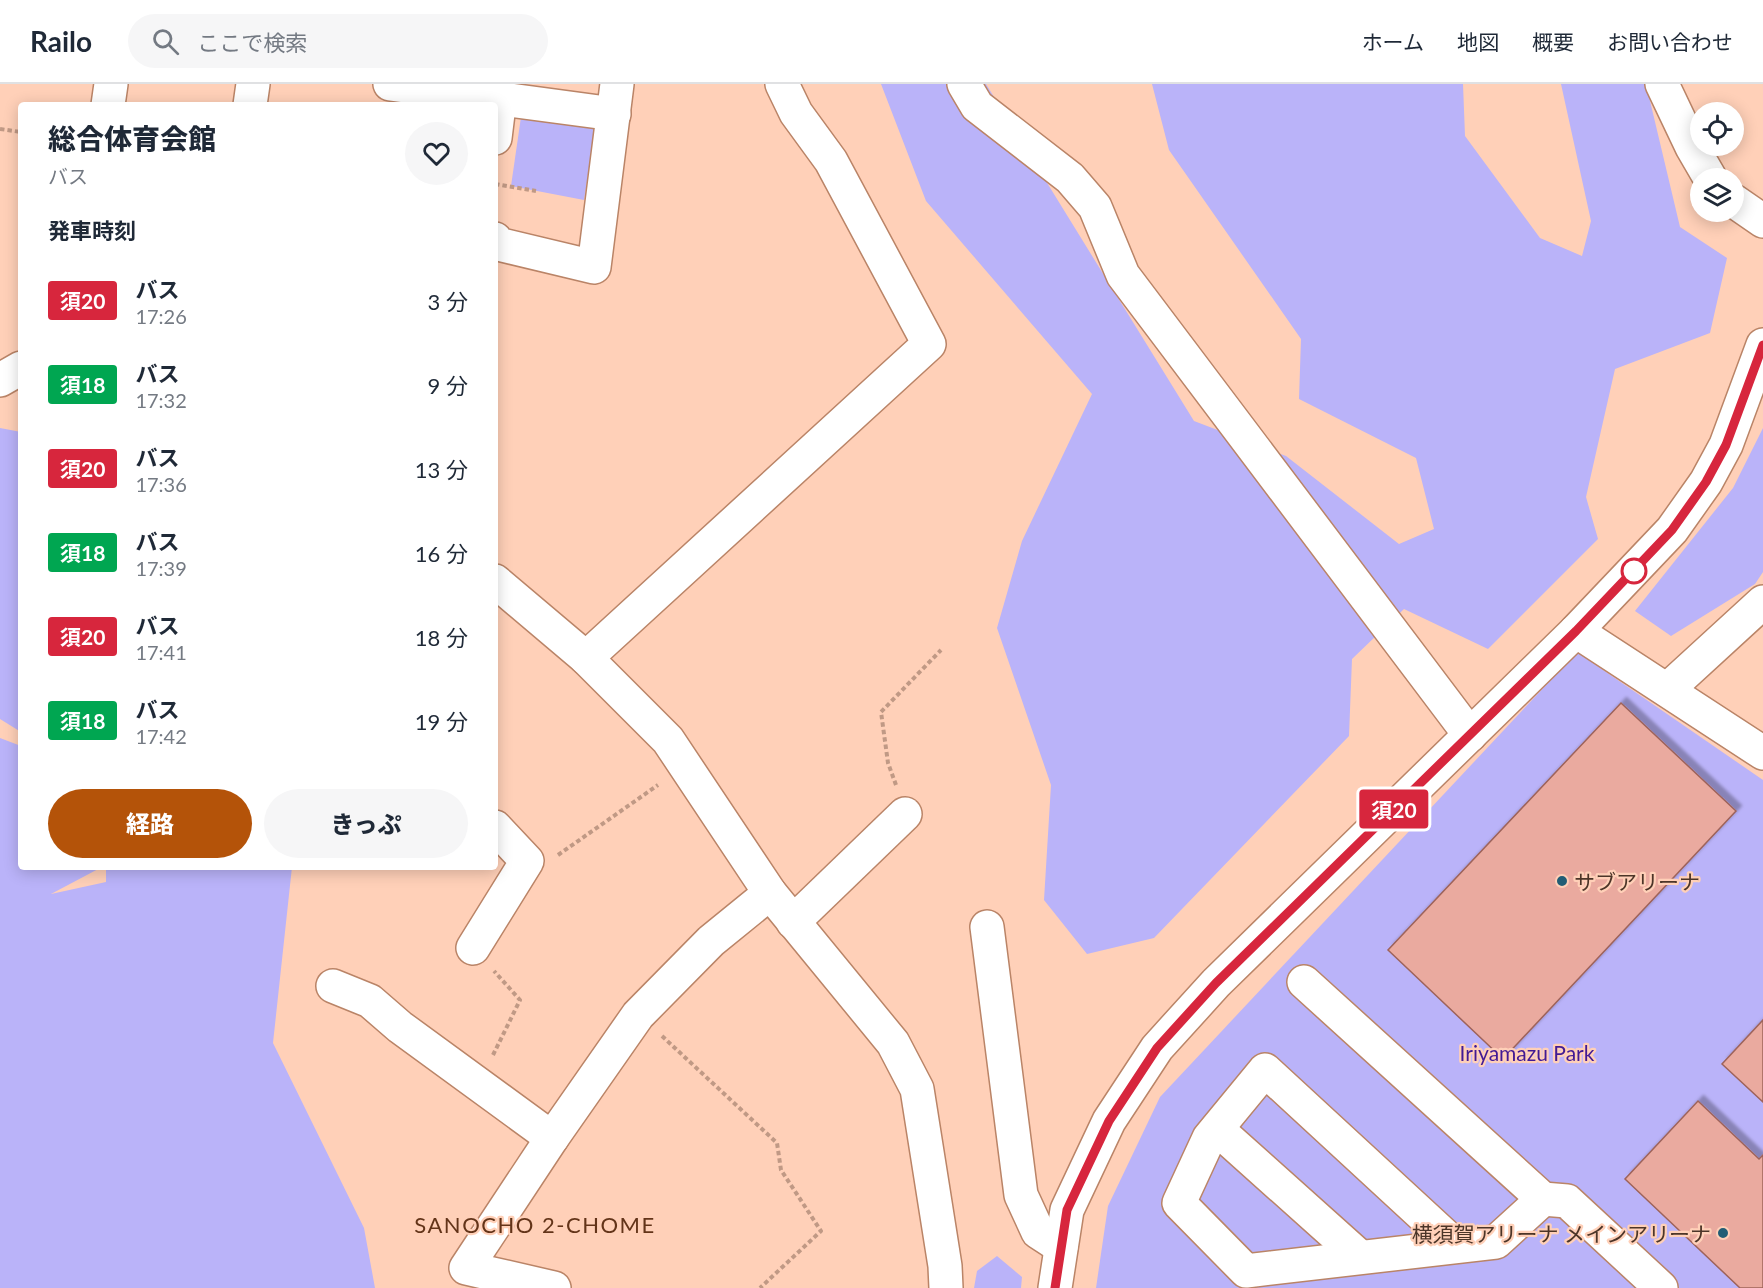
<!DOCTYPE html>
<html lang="ja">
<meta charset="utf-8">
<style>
body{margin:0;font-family:Lato,"Noto Sans JP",sans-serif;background:#f6f6f7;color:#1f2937;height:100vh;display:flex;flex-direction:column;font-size:22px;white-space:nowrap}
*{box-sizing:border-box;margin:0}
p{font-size:20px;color:#747a83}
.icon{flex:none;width:33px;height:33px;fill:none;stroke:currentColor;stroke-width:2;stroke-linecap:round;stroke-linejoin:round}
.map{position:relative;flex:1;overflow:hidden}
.panel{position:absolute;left:18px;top:18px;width:480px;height:768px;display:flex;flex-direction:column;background:#fff;border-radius:6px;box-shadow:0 3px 15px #0003}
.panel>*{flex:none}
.badge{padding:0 12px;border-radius:4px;font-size:21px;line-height:39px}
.buttons{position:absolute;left:1690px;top:18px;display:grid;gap:12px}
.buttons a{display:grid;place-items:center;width:54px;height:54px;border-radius:50%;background:#fff;box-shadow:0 3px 15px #0003;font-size:30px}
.map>.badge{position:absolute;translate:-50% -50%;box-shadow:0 0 0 3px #fff}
h2{padding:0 30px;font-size:22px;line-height:54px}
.round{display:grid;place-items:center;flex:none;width:63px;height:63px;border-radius:32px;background:#f6f6f7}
.headline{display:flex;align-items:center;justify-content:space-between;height:102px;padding:0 30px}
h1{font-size:28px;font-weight:800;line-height:45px}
.action{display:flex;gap:12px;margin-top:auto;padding:12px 30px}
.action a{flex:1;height:69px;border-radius:36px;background:#b45309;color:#fff;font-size:24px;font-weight:800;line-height:69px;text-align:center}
.action a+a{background:#f6f6f7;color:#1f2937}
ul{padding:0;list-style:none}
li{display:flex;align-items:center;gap:18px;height:84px;padding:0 30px}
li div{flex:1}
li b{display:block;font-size:22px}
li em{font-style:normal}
li .badge{min-width:66px;font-weight:700;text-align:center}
header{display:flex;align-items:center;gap:36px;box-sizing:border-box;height:84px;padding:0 30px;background:#fff;border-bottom:2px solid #e0e1e3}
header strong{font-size:28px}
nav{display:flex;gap:33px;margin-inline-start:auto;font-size:21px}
.search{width:420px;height:54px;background:#f6f6f7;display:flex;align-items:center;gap:15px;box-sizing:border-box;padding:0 21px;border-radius:33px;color:#747a83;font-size:22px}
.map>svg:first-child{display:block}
.green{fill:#bab3f9}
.building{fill:#eaaa9f;stroke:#9e635a;stroke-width:1.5;filter:url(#shadow)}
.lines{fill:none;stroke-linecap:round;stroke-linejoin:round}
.minor-casing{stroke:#ba8467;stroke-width:36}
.path{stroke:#c09985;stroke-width:4;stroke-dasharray:4.5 3;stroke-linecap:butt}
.minor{stroke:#fff;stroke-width:33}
.line-casing{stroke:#fff;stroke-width:14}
.line{stroke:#d7263d;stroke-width:9}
.stop-dot{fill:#fff;stroke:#d7263d;stroke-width:3}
.poi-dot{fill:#225d75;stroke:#ffd0b8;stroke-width:2}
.labels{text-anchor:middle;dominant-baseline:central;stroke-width:4.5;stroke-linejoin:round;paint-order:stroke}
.poi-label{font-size:21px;fill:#4c3528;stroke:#ffd0b8;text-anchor:start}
.park-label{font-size:21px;fill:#421a94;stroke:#ffd0b8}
.neighbourhood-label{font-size:22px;letter-spacing:1.5px;fill:#633419;stroke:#ffd0b8}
</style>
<header>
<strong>Railo</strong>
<div class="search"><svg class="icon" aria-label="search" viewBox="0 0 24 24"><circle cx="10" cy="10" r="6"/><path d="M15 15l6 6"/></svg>ここで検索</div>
<nav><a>ホーム</a><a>地図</a><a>概要</a><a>お問い合わせ</a></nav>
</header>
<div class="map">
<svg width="1763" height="1204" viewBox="0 0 1763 1204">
<defs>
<filter id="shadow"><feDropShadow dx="5.5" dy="-5.5" stdDeviation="1.5" flood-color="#0004"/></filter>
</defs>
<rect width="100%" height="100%" fill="#ffd0b8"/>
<g class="green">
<path d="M 881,0 L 986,0 L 1194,337 L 1286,372 L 1399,460 L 1434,445 L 1416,374 L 1299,315 L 1301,255 L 1169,66 L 1152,0 L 1463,0 L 1465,52 L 1540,154 L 1582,172 L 1591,137 L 1561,0 L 1646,0 L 1680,143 L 1727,174 L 1710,249 L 1615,285 L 1586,413 L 1598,455 L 1488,565 L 1404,525 L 1352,575 L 1349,652 L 1154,854 L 1087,870 L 1044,816 L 1051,701 L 997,544 L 1022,457 L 1092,310 L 926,117 Z"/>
<path d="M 522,26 L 596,38 L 584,116 L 511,102 Z"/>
<path d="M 0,344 L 21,348 L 21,648 L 0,635 Z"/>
<path d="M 1763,344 L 1763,488 L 1755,500 L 1671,552 L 1635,527 L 1733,404 Z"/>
<path d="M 1577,568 L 1763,696 L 1763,1204 L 1096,1204 L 1108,1122 L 1160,1013 Z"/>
<path d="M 0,654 L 21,662 L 21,783 L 102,783 L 51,810 L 106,798 L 106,783 L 292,783 L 273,959 L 364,1144 L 375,1204 L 0,1204 Z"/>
<path d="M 997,1172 L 1022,1193 L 1021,1204 L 974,1204 L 977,1187 Z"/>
</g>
<g class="building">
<path d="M 1621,619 L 1736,727 L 1503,975 L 1388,866 Z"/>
<path d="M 1763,936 L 1763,1018 L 1722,980 Z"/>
<path d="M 1698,1017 L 1759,1075 L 1763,1071 L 1763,1204 L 1740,1204 L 1625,1095 Z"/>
</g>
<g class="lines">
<g class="minor-casing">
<g id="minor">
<path d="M 390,0 L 614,30"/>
<path d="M 964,0 L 977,22 L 1070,94 L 1095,123 L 1123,191 L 1470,651"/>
<path d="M 1662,0 L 1692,63 L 1710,94"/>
<path d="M 108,21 L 111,0"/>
<path d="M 250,21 L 253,0"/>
<path d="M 495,54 L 500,13"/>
<path d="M 1734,117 L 1763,137"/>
<path d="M 495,155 L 498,160 L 594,183 L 617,0"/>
<path d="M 0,296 L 21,284"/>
<path d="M 495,497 L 586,574 L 668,656 L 770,809 L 893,959 L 917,1005 L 945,1182 L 946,1204"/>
<path d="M 1576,547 L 1763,669"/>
<path d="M 586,574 L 929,260 L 831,77 L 796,29 L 782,0"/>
<path d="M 1668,605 L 1763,518"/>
<path d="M 793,838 L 905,730"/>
<path d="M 987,843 L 1021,1111 L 1038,1148 L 1061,1163"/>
<path d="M 473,864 L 527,777 L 495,743"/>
<path d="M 1304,898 L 1543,1115 L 1567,1117 L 1661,1204"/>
<path d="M 333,902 L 370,917 L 400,943 L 552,1054"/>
<path d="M 1217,1045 L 1360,1173"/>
<path d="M 1456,1162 L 1265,986 L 1209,1054 L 1179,1119 L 1246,1187 L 1496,1158 L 1543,1115"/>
<path d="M 554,1204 L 466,1184 L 552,1054 L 638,931 L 711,857 L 770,809"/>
<path d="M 1055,1204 L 1067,1126 L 1109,1037 L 1157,964 L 1216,899 L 1576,547 L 1672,446 L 1706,398 L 1726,361 L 1763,261"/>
</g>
</g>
<g class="path">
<path d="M 0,45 L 21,48"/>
<path d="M 495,100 L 536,107"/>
<path d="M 896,701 L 888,679 L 881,628 L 941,566"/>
<path d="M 558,771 L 658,701"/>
<path d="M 662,952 L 777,1059 L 781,1086 L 821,1147 L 760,1204"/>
<path d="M 493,971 L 520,916 L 494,887"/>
</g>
<use href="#minor" class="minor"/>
</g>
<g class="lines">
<g class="line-casing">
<path id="line" d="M 1055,1204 L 1067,1126 L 1109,1037 L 1157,964 L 1216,899 L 1576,547 L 1672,446 L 1706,398 L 1726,361 L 1763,261"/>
</g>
<use href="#line" class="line"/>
</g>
<circle class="stop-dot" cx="1634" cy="487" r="12"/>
<g class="poi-dot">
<circle cx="1562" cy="797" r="6"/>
<circle cx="1723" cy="1149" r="6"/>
</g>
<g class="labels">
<g class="poi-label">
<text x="1574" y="797">サブアリーナ</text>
<text x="1711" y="1149" text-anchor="end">横須賀アリーナ メインアリーナ</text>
</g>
<g class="park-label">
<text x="1527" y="968">Iriyamazu Park</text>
</g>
<g class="neighbourhood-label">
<text x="535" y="1140">SANOCHO 2-CHOME</text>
</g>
</g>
</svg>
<div class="buttons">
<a><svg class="icon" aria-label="locate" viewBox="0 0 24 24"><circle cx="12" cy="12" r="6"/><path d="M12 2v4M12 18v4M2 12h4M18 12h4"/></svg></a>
<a><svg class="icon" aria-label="layers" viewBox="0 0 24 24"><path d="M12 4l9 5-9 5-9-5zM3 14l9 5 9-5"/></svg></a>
</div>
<b class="badge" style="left:1394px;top:725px;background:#d7263d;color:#fff">須20</b>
<section class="panel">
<div class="headline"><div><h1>総合体育会館</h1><p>バス</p></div><a class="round"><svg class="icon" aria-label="heart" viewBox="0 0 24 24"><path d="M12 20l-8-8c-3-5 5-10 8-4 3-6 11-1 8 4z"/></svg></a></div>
<h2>発車時刻</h2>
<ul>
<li><span class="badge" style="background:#d7263d;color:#fff">須20</span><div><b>バス</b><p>17:26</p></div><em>3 分</em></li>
<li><span class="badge" style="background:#00a651;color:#fff">須18</span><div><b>バス</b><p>17:32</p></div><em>9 分</em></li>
<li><span class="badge" style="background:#d7263d;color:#fff">須20</span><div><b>バス</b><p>17:36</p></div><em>13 分</em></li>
<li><span class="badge" style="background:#00a651;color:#fff">須18</span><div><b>バス</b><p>17:39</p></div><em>16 分</em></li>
<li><span class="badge" style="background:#d7263d;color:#fff">須20</span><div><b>バス</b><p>17:41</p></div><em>18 分</em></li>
<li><span class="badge" style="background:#00a651;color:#fff">須18</span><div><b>バス</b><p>17:42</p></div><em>19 分</em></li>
</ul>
<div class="action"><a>経路</a><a>きっぷ</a></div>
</section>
</div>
